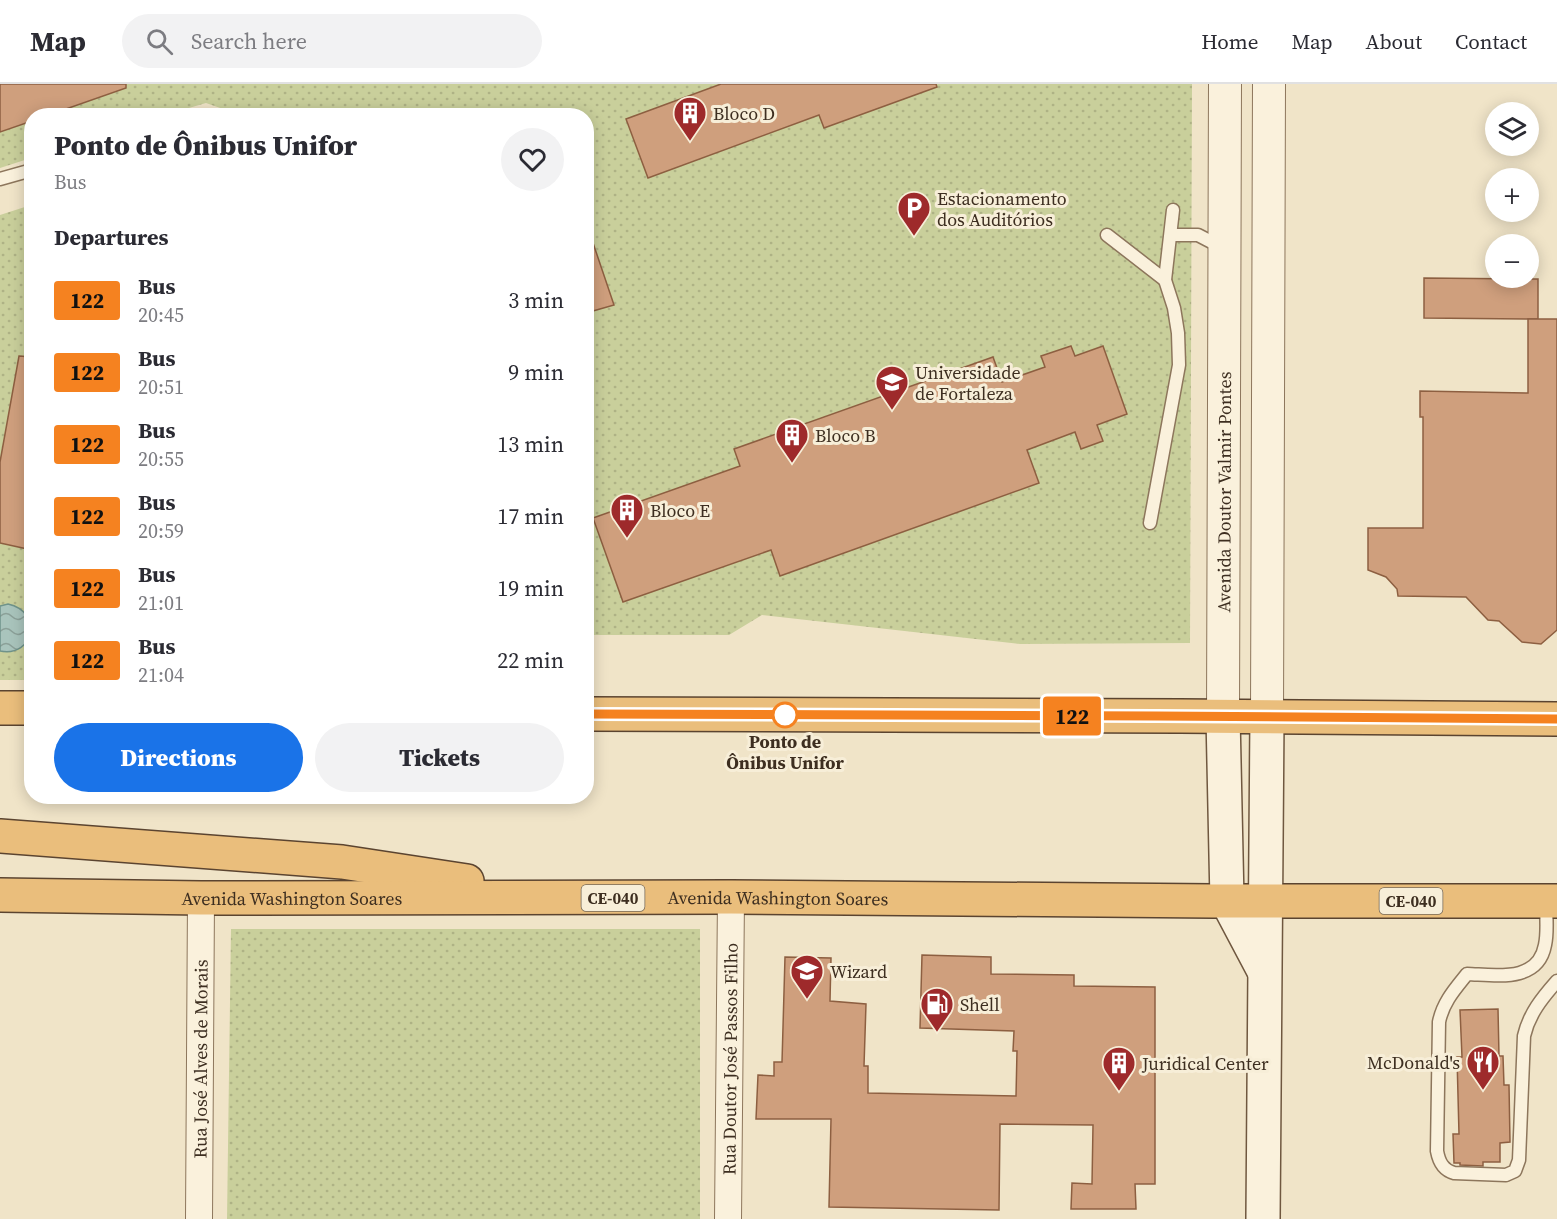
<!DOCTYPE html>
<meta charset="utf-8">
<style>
body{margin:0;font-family:"Source Serif 4",serif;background:#f2f2f3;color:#2b2b33;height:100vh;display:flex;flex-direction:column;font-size:22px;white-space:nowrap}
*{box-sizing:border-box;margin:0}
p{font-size:20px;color:#7c7c81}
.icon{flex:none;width:33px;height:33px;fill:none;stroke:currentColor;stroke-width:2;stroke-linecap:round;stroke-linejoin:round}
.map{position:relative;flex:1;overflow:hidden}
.drawer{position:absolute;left:24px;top:24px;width:570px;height:696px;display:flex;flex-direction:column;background:#fff;border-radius:24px;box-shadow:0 3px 15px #0003}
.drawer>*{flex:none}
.badge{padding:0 12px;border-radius:4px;font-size:21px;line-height:39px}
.fabs{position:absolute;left:1485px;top:18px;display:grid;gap:12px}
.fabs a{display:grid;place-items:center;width:54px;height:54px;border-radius:50%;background:#fff;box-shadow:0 3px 15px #0003;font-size:30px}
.map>.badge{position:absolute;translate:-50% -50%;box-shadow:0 0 0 3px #fff}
h2{padding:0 30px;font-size:22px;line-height:54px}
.round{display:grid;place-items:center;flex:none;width:63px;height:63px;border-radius:32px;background:#f2f2f3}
.overview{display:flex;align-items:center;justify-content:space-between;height:102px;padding:0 30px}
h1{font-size:28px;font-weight:800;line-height:45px}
.primary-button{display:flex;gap:12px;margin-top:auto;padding:12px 30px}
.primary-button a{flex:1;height:69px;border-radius:36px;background:#1a73e8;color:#fff;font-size:24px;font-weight:800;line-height:69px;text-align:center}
.primary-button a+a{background:#f2f2f3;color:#2b2b33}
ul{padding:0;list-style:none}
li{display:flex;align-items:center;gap:18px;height:72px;padding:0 30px}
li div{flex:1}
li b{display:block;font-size:22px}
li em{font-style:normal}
li .badge{min-width:66px;font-weight:700;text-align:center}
header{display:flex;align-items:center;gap:36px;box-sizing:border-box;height:84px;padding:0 30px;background:#fff;border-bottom:2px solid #e1e1e2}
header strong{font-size:28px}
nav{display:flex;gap:33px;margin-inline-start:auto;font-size:21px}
.search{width:420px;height:54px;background:#f2f2f3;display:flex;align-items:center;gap:15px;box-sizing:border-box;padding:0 21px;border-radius:33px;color:#7c7c81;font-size:22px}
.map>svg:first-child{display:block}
.green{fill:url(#green-dots)}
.water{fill:url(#water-waves);stroke:#6f938a;stroke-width:1.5}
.building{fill:#cf9f7d;stroke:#8d5f41;stroke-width:1.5}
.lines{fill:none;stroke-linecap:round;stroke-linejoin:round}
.service-casing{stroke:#8d765c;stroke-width:15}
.minor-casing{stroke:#8d765c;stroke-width:28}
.tertiary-casing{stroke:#8d765c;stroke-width:34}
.secondary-casing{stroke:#6f573f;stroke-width:36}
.trunk-casing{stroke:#5b4430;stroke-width:36}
.service{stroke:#faf1dc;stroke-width:12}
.minor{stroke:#faf1dc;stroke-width:26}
.tertiary{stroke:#faf1dc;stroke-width:32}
.secondary{stroke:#faf1dc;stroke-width:33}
.trunk{stroke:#eabe7c;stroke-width:33}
.line-casing{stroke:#fff;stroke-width:14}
.line{stroke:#f58220;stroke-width:9}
.stop-dot{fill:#fff;stroke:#f58220;stroke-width:3}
.labels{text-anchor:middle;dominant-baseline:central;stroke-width:6;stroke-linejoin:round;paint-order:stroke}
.shield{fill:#f7eed8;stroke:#756857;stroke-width:1.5}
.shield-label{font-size:16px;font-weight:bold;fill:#3d2e20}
.poi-label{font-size:18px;fill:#3d2e20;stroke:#f7eed8;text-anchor:start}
.street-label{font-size:18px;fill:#3d2e20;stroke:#f7eed8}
.stop-label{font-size:18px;font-weight:bold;fill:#3d2e20;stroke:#f7eed8}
</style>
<header>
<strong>Map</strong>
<div class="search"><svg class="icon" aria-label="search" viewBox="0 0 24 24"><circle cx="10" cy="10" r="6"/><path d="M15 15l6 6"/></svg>Search here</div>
<nav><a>Home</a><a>Map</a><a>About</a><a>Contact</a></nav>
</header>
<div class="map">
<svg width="1557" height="1135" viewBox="0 0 1557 1135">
<defs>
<pattern id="green-dots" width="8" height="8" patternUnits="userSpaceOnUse" patternTransform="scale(1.5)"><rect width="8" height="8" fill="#c9cf9b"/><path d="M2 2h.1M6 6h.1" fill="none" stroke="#aeb285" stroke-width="1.8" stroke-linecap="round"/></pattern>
<pattern id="water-waves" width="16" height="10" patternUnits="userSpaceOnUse" patternTransform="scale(1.5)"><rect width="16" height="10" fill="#a9c4bc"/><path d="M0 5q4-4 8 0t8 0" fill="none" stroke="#8ba098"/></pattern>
</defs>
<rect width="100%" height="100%" fill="#f0e4c8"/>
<g class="green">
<path d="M 0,0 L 1192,0 L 1190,559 L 1020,560 L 762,531 L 729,551 L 587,551 L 586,32 L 243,32 L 206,19 L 165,31 L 32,32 L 31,74 L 0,84 Z"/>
<path d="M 31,121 L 31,596 L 0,596 L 0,131 Z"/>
<path d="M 231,845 L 700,845 L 700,1135 L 227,1135 Z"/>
</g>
<path class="water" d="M 8,520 C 44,528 34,574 0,567 L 0,522 Z"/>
<g class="building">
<path d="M 0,0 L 126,0 L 126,4 L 46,32 L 32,32 L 32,37 L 0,48 Z"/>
<path d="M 721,0 L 936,0 L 937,3 L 824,44 L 819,31 L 648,94 L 626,35 Z"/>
<path d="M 591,153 L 614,221 L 586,229 L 586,154 Z"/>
<path d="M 1424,194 L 1538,195 L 1538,235 L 1424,234 Z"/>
<path d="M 1528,235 L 1557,235 L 1557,546 L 1541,560 L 1522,558 L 1499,537 L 1488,536 L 1466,513 L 1398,512 L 1397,505 L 1386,493 L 1368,486 L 1368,444 L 1423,444 L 1423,333 L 1420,333 L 1420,307 L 1528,309 Z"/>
<path d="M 1071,262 L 1075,272 L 1103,262 L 1127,330 L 1097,341 L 1103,357 L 1081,365 L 1075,348 L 1027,366 L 1039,399 L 780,492 L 771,466 L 623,518 L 593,434 L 740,382 L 734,365 L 993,273 L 1002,298 L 1045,283 L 1041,272 Z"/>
<path d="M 19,272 L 32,273 L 32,466 L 0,459 L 0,378 Z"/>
<path d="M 922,871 L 991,873 L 991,890 L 1074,891 L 1074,902 L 1155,903 L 1155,1100 L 1135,1100 L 1136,1125 L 1071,1125 L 1072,1099 L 1092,1100 L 1093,1041 L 1000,1040 L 999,1126 L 829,1123 L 831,1035 L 756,1035 L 758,991 L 774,992 L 774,978 L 782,978 L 785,873 L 831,874 L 830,917 L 866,920 L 864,982 L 868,982 L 868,1009 L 1016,1012 L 1017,967 L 1013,967 L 1014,947 L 920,944 Z"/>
<path d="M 1498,925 L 1499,972 L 1503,972 L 1504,1001 L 1509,1001 L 1510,1058 L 1500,1059 L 1500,1078 L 1483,1078 L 1483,1082 L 1460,1081 L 1460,1079 L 1454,1079 L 1453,1050 L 1459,1050 L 1457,973 L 1462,973 L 1460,926 Z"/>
</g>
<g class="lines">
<g class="service-casing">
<g id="service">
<path d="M 0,95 L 32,86"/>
<path d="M 1107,151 L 1165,196"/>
<path d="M 1171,151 L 1198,151 L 1223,164"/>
<path d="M 1150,439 L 1179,281 L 1178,249 L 1174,224 L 1165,196 L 1173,126"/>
<path d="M 1546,819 C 1546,832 1548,848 1545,861 C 1538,899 1496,891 1467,890 C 1455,905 1443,918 1439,938 L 1437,1067 C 1439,1078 1443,1086 1454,1089 L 1506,1091 L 1515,1087 L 1519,1076 L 1524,952 C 1529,930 1542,914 1557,897"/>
</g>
</g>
<g class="minor-casing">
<g id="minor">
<path id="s1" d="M 199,1135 L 201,814"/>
<path id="s2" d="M 728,1135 L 731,813"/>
</g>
</g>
<g class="tertiary-casing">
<g id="tertiary">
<path id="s3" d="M 1223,632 L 1225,0"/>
<path d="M 1267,633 L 1269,0"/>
</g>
</g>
<g class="secondary-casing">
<g id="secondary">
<path d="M 1223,632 L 1227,817 L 1263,885"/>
<path d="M 1263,1135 L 1267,633"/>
</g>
</g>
<g class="trunk-casing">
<g id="trunk">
<path d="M 0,624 L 32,624"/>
<path d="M 586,630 L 1180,632 L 1557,635"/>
<path d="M 0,752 L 342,778 L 467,797"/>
<path id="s4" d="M 0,811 L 201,814 L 731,813 L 1213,817 L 1557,817"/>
</g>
</g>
<use href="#service" class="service"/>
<use href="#minor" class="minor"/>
<use href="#tertiary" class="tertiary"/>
<use href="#secondary" class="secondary"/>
<use href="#trunk" class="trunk"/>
</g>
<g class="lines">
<g class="line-casing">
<path id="line" d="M 586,630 L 1156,632 L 1557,635"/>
</g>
<use href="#line" class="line"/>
</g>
<defs>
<g id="building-pin" transform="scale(1.725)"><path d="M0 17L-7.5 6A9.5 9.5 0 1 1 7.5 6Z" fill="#9e2a2b" stroke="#f7eed8"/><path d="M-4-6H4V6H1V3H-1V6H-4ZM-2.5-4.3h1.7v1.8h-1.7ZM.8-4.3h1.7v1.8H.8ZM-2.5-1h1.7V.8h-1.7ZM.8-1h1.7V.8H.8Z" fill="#fff"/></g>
<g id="parking-pin" transform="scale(1.725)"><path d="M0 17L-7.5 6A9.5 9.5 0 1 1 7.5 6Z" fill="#9e2a2b" stroke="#f7eed8"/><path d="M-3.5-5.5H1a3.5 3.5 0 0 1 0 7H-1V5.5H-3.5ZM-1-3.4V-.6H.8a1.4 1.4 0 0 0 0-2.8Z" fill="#fff"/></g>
<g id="university-pin" transform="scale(1.725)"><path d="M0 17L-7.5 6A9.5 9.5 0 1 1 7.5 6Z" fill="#9e2a2b" stroke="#f7eed8"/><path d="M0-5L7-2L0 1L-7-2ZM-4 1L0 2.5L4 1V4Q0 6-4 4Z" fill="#fff"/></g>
<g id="school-pin" transform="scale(1.725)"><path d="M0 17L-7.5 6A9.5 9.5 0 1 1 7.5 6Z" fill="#9e2a2b" stroke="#f7eed8"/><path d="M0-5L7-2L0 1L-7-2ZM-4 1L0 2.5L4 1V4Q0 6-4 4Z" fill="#fff"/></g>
<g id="fuel-pin" transform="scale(1.725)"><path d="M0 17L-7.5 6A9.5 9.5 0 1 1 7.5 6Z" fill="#9e2a2b" stroke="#f7eed8"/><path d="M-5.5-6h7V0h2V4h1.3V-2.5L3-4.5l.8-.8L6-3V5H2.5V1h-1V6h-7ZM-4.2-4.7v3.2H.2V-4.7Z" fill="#fff"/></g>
<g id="restaurant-pin" transform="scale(1.725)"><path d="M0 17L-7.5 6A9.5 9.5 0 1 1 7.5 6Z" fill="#9e2a2b" stroke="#f7eed8"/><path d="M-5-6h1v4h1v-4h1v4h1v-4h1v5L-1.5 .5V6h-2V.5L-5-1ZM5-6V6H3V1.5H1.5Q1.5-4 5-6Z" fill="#fff"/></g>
</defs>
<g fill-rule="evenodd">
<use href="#building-pin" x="690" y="29"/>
<use href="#parking-pin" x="914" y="124"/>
<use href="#university-pin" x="892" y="298"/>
<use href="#building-pin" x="792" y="351"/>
<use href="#building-pin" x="627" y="426"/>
<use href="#school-pin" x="807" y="887"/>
<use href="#fuel-pin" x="937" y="920"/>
<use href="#restaurant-pin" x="1483" y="978"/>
<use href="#building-pin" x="1119" y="979"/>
</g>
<circle class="stop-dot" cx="785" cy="631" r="12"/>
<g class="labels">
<g class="shield">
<rect x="581.5" y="801" width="63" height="26" rx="4.5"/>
<rect x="1379.5" y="804" width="63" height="26" rx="4.5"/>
</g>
<g class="shield-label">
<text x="613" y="814">CE-040</text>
<text x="1411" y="817">CE-040</text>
</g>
<g class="poi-label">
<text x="713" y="29">Bloco D</text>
<text x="937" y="114">Estacionamento<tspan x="937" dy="21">dos Auditórios</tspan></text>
<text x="915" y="288">Universidade<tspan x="915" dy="21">de Fortaleza</tspan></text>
<text x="815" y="351">Bloco B</text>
<text x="650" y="426">Bloco E</text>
<text x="830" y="887">Wizard</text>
<text x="960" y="920">Shell</text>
<text x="1460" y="978" text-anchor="end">McDonald's</text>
<text x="1142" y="979">Juridical Center</text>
</g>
<g class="street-label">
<text stroke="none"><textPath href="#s3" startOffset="224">Avenida Doutor Valmir Pontes</textPath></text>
<text stroke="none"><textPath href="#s4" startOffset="292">Avenida Washington Soares</textPath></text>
<text stroke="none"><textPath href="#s4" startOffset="778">Avenida Washington Soares</textPath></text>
<text stroke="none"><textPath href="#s1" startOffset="160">Rua José Alves de Morais</textPath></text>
<text stroke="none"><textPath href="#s2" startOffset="160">Rua Doutor José Passos Filho</textPath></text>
</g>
<g class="stop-label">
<text x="785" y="657">Ponto de<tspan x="785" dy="21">Ônibus Unifor</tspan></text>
</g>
</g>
</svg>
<div class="fabs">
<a><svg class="icon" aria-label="layers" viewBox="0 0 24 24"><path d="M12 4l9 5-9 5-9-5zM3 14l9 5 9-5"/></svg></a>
<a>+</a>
<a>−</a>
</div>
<b class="badge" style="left:1072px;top:632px;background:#f58220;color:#111">122</b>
<section class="drawer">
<div class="overview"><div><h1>Ponto de Ônibus Unifor</h1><p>Bus</p></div><a class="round"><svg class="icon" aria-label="heart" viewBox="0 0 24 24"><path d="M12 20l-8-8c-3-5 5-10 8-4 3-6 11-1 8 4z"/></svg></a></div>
<h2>Departures</h2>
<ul>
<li><span class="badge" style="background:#f58220;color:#111">122</span><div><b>Bus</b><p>20:45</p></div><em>3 min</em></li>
<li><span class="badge" style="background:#f58220;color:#111">122</span><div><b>Bus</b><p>20:51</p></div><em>9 min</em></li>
<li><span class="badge" style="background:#f58220;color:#111">122</span><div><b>Bus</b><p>20:55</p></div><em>13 min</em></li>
<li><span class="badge" style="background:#f58220;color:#111">122</span><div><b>Bus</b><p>20:59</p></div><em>17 min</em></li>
<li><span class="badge" style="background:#f58220;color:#111">122</span><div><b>Bus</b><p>21:01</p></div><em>19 min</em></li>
<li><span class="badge" style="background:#f58220;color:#111">122</span><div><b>Bus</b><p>21:04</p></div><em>22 min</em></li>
</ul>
<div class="primary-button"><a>Directions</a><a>Tickets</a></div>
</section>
</div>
